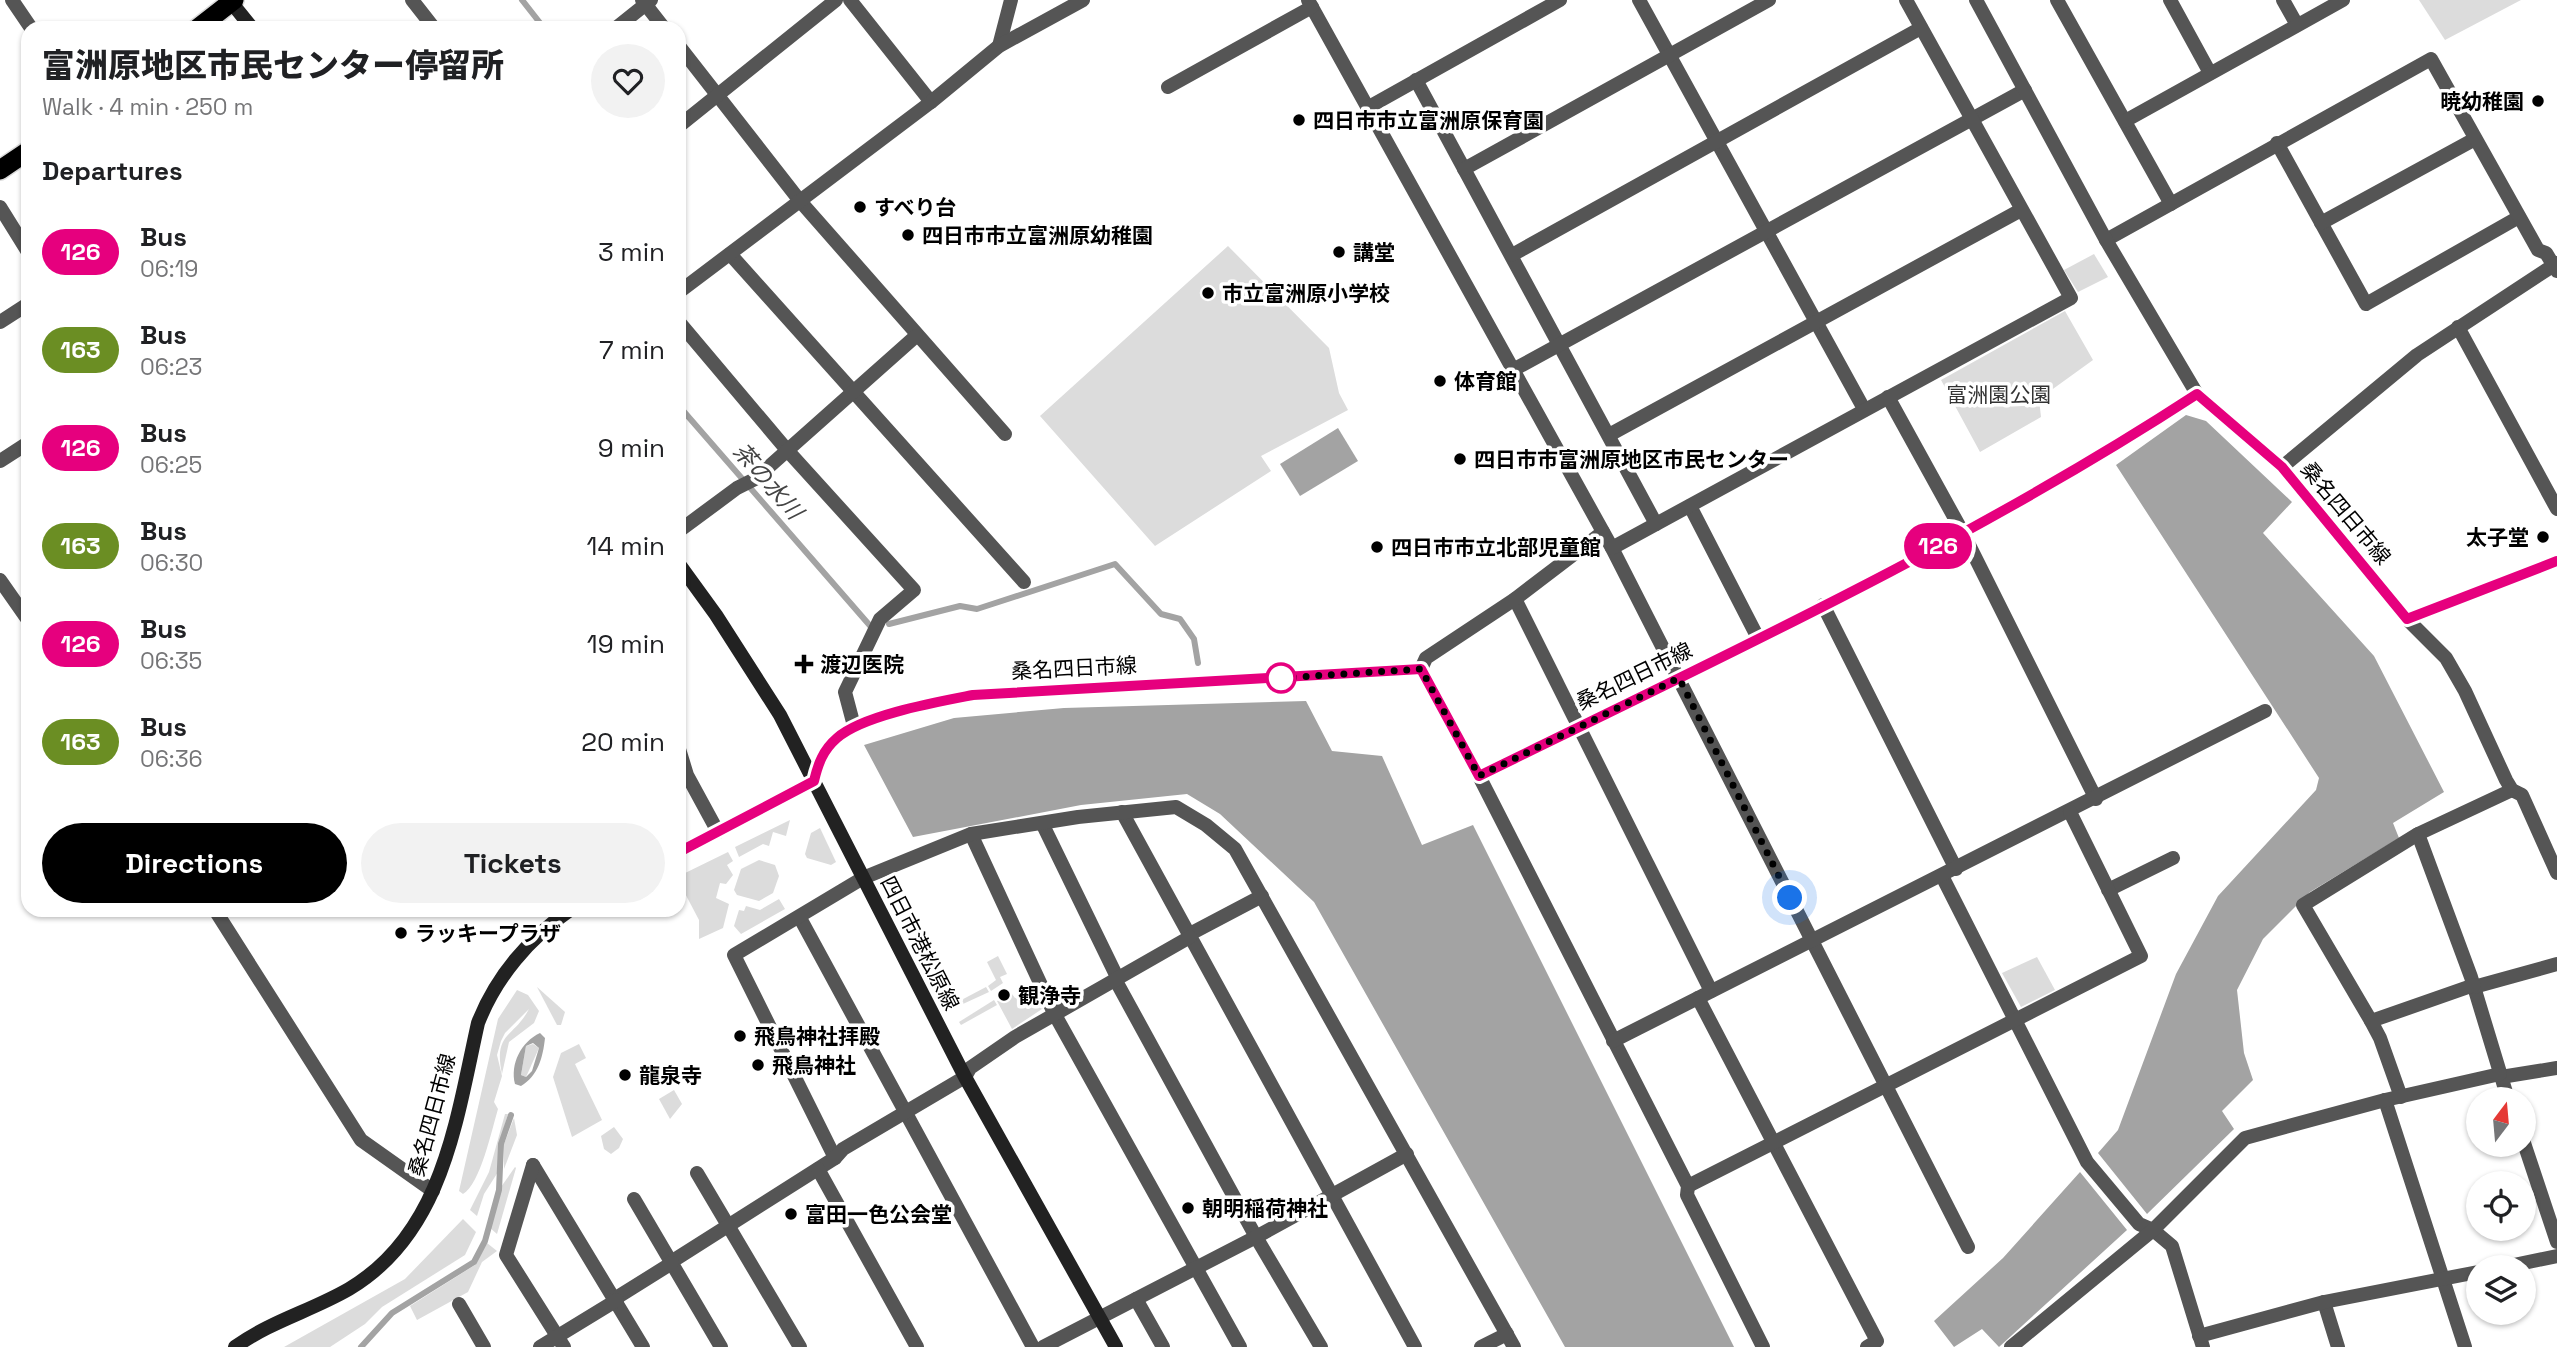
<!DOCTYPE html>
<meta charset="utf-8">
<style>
body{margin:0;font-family:"Space Grotesk","Noto Sans JP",sans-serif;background:#f2f2f2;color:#202124;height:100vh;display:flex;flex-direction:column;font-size:26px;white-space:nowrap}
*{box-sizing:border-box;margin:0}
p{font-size:23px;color:#757577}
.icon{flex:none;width:38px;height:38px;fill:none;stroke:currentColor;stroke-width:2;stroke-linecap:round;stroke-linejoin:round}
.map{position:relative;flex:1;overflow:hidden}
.details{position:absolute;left:21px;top:21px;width:665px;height:896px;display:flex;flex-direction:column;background:#fff;border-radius:21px;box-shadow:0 2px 5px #0004}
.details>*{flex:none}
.badge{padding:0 14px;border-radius:23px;font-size:24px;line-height:46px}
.needle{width:46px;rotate:16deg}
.controls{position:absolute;left:2466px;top:1087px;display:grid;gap:14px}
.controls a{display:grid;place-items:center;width:70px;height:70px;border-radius:50%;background:#fff;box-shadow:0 2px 5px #0004;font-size:35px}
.you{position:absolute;width:35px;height:35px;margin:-18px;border:5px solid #fff;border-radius:50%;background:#1a73e8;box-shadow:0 0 0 10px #1a73e833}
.map>.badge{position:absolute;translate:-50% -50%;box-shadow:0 0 0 4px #fff}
h2{padding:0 21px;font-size:26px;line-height:63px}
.round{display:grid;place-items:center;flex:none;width:74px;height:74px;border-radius:37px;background:#f2f2f2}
.summary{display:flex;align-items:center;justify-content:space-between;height:119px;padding:0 21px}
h1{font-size:33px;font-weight:800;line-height:52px}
.button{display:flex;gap:14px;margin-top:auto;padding:14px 21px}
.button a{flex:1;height:80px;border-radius:42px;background:#000;color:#fff;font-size:28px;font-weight:800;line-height:80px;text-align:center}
.button a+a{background:#f2f2f2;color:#202124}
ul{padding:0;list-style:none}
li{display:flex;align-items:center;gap:21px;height:98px;padding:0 21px}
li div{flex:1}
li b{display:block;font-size:26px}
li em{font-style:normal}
li .badge{min-width:77px;font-weight:700;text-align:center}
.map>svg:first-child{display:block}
.green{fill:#dcdcdc}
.water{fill:#a3a3a3;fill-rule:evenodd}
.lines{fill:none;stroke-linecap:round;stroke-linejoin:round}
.stream{stroke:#a3a3a3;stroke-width:6}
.trunk-casing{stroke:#dbdbdb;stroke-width:22}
.minor{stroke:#555;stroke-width:14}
.tertiary{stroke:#555;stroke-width:14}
.secondary{stroke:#222;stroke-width:14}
.trunk{stroke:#000;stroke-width:19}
.line-casing{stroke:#fff;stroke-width:16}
.line{stroke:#e6007e;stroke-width:10}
.walk{stroke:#000;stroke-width:7;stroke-dasharray:0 12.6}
.poi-dot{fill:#000;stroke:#fff;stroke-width:2.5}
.stop-dot{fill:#fff;stroke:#e6007e;stroke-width:3.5}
.labels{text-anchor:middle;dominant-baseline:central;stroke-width:7;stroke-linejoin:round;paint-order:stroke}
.poi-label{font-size:21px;font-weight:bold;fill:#000;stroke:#fff;text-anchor:start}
.park-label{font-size:21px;fill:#333;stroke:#fff}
.street-label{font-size:21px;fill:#000;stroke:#fff}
.water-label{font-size:23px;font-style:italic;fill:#444;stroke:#fff}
</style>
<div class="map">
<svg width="2557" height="1347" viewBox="0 0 2557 1347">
<rect width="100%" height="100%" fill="#fff"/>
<g class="green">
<path d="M 2419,0 L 2521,0 L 2445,40 Z"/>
<path d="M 1228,246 L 1329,348 L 1339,393 L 1348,410 L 1261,456 L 1271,471 L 1155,546 L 1040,416 Z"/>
<path d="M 2094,254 L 2108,277 L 2078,292 L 2064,270 Z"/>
<path d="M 2065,311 L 2093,360 L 2039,399 L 2041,417 L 1980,452 L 1941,380 Z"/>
<path d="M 790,820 L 786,836 L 773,832 L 769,846 L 763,844 L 739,857 L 735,847 Z"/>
<path d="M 820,828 L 836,862 L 831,865 L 807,858 L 805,854 L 811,833 Z"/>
<path d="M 728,852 L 733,861 L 727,865 L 733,875 L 726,884 L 720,883 L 716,898 L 729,904 L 723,928 L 699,939 L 699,920 L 679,882 L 679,876 Z"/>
<path d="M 759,860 L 775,865 L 779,876 L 773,893 L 759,901 L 737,895 L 734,890 L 741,869 Z"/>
<path d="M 779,899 L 785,909 L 741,934 L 734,926 L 739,910 L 744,911 L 746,906 L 760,910 Z"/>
<path d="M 998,956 L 1007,974 L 1000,977 L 1003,983 L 991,991 L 988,986 L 996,980 L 987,962 Z"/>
<path d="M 2037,957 L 2055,990 L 2021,1007 L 2002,973 Z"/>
<path d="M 537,987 L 565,1012 L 561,1025 L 557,1025 Z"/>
<path d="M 986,987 L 989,992 L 952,1009 L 950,1006 Z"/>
<path d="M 1034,987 L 1045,1007 L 1012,1029 L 997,1001 L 1012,994 L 1015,998 Z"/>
<path d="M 517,990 L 528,995 L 539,1011 L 534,1023 L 509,1042 L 502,1074 C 493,1032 514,1038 529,1009 L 505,1033 L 501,1041 L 497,1055 L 502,1076 L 494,1102 L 498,1109 C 492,1129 480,1185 463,1194 L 459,1191 L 498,1019 Z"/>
<path d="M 994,1000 L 997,1005 L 961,1025 L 959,1022 Z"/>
<path d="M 533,1044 L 539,1048 L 526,1077 L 521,1075 L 526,1046 Z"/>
<path d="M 579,1044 L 586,1058 L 575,1064 L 602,1120 L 572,1137 L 553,1077 L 561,1053 Z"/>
<path d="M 674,1090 L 682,1104 L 670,1119 L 659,1099 Z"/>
<path d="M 505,1114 L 508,1114 L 499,1145 L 498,1172 L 484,1194 L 477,1216 L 470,1210 L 489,1172 Z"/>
<path d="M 514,1118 L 517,1135 L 504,1169 L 504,1144 Z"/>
<path d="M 614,1127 L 623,1139 L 619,1148 L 611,1154 L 604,1149 L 601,1136 Z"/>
<path d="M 515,1167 L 516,1168 L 497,1234 L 489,1227 L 501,1187 Z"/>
<path d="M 463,1219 L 476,1232 L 465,1255 L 382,1307 L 365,1324 L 330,1347 L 284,1347 L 405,1279 Z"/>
<path d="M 487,1243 L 497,1251 L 482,1262 L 468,1292 L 417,1320 L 410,1306 L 475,1265 Z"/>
</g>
<g class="water">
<path d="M 2186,415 L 2206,421 L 2292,502 L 2263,533 L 2374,656 L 2444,792 L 2393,823 L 2399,838 L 2310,892 L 2263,939 L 2237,990 L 2244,1053 L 2253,1080 L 2222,1111 L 2234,1129 L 2147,1214 L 2098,1153 L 2118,1130 L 2176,974 L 2218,896 L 2316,790 L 2319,778 L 2116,465 Z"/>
<path d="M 1338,428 L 1358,461 L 1300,496 L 1280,464 Z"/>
<path d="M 1306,701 L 1332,751 L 1382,756 L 1422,845 L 1473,825 L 1734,1347 L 1565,1347 L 1314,902 L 1220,814 L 1187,794 L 1081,805 L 913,837 L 864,745 L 954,718 L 1064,708 Z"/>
<path d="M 540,1033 L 545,1038 C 543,1057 538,1076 521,1086 L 515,1084 C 510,1064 521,1042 540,1033 ZM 533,1043 L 539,1048 L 532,1071 L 526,1077 L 521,1075 L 526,1046 Z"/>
<path d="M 2080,1172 L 2127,1230 L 1999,1347 L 1982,1329 L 1954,1347 L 1934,1321 L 2003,1258 Z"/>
</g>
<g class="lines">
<g class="stream">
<path d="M 522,0 L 544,28"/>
<path d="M 679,406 L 872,628"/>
<path d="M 889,624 L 960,606 L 977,609 L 1115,564 L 1161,614 L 1180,619 L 1194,639 L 1198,663"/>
<path d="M 361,1347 L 392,1313 L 474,1262 L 485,1241 L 499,1190 L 501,1144 L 511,1115"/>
</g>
<g class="trunk-casing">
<g id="trunk">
<path d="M 198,28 L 234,0"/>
<path d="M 0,170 L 28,151"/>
</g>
</g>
<g class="minor">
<path d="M 12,0 L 31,28"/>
<path d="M 412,0 L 434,28"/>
<path d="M 642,0 L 664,28"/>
<path d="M 850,0 L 931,102"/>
<path d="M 1308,0 L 1612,548 L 1968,1247"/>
<path d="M 1639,0 L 1864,409"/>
<path d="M 2057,0 L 2171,204"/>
<path d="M 2170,0 L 2210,73"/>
<path d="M 2283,0 L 2297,25"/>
<path d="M 616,28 L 651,0"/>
<path d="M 679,46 L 800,201 L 1005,434"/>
<path d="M 999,46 L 1011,0"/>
<path d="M 1416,80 L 1656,524"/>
<path d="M 1168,87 L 1312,7"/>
<path d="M 1367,108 L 1560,0"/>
<path d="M 2125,121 L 2343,0"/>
<path d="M 679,126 L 836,0"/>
<path d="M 2277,143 L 2366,304 L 2519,217"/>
<path d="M 1464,169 L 1769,0"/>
<path d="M 0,207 L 28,252"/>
<path d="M 2321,223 L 2475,139"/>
<path d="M 2106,240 L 2431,59 L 2538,250 L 2546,253 L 2557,271"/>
<path d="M 730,254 L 1024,582"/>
<path d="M 1512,255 L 1921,28"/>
<path d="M 679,292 L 931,102 L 999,46 L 1083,0"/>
<path d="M 0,322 L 28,304"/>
<path d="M 679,322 L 787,450 L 914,590 L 880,619 L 845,692 L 854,726"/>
<path d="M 2458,327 L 2557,509"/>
<path d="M 1513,370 L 2025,90"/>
<path d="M 1888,397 L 1963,533 L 2096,799"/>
<path d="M 1609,435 L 2021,210"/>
<path d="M 0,461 L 28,443"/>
<path d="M 1690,506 L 1758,638"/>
<path d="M 679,531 L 737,488 L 755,479 L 916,336"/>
<path d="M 1612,548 L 2071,298 L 1906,0"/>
<path d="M 0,580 L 28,620"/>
<path d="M 1515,599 L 1711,991"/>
<path d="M 1823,605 L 1956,869"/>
<path d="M 2407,619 L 2446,658 L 2465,691 L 2506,780 L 2512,790 L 2522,795 L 2557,873"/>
<path d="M 1421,669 L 1426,658 L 1515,599 L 1603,532"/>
<path d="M 679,749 L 687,775 L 718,832"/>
<path d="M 1479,776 L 1688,1186 L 1687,1195 L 1763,1347"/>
<path d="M 1122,812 L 1415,1347"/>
<path d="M 1042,823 L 1117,977"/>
<path d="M 971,834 L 1054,1013 L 1240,1347"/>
<path d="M 2418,834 L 2471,977 L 2508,1099"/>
<path d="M 1942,876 L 2087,1162 L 2139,1224 L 2153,1230 L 2172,1246 L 2203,1347"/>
<path d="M 2108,890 L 2173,858"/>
<path d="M 215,910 L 361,1140 L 433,1191"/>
<path d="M 800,918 L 1033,1347"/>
<path d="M 1188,935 L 1262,896"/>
<path d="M 1116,981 L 1256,1237 L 1321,1347"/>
<path d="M 2474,987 L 2557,964"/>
<path d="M 1698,998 L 1877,1341 L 1867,1347"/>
<path d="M 2371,1021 L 2303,905 L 2418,834 L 2512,790"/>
<path d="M 1613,1041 L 2265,711"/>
<path d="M 2501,1077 L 2557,1068"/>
<path d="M 2401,1097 L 2380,1038 L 2371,1021 L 2474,985"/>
<path d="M 2385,1100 L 2465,1347"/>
<path d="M 2524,1143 L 2557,1242"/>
<path d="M 835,1158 L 734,955 L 863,878 L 971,834 L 1078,817 L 1176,807 L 1206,825 L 1235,849 L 1514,1347"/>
<path d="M 533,1165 L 643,1347"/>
<path d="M 533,1165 L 506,1255 L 564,1347"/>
<path d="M 697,1173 L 800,1347"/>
<path d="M 1688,1186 L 2141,956 L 2070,812"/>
<path d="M 634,1199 L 721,1347"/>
<path d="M 671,1262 L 835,1158 L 843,1149 L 965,1077 L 970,1068 L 1015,1037 L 1190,937"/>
<path d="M 2504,1267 L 2557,1256"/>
<path d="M 616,1298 L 672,1263"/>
<path d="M 1136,1299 L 1163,1347"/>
<path d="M 2324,1302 L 2338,1347"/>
<path d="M 459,1304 L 484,1347"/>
<path d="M 2199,1336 L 2324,1302 L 2478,1272"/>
<path d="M 540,1347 L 617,1300"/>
<path d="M 1043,1347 L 1256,1237 L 1407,1154"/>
<path d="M 1481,1347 L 1507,1334"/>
<path d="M 2011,1347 L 2153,1230 L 2245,1138 L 2385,1100 L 2500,1074"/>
</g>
<g class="tertiary">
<path d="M 1976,0 L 2106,240 L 2197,394"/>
<path d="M 2282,467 L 2417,355 L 2557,263"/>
<path d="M 818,1169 L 917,1347"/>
</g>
<g class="secondary">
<path d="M 231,2 L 252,28"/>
<path d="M 679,564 L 716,615 L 780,715 L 965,1077 L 1116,1347"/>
<path d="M 679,852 L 814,781 C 818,764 823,750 837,738 C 863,715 937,702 973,695 L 1421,669 L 1479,776 C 1722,657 1969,542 2197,394 L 2282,467 L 2407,619 L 2557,561"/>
<path d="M 235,1347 C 271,1321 311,1311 349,1289 C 443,1233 456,1121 478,1023 C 496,977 529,938 570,910"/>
</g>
<use href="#trunk" class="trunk"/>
</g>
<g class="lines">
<g class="line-casing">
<path id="line" d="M 679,852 L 814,781 C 818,764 823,750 837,738 C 863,715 937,702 973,695 L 1421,669 L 1479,776 C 1722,657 1970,542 2197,394 L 2282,467 L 2407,619 L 2557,561"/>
</g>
<use href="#line" class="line"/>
<path class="walk" d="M 1281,678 L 1421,669 L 1479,776 L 1679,678 L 1790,898"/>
</g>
<g class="poi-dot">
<circle cx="2538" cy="101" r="7"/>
<circle cx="1299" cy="120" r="7"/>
<circle cx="860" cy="207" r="7"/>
<circle cx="908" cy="235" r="7"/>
<circle cx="1339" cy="252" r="7"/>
<circle cx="1208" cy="293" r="7"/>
<circle cx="1440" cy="381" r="7"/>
<circle cx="1460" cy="459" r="7"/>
<circle cx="2543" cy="537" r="7"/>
<circle cx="1377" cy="547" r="7"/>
<path d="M800.5 653.5h7v7h7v7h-7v7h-7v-7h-7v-7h7z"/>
<circle cx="401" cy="933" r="7"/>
<circle cx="1004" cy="995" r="7"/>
<circle cx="740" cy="1036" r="7"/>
<circle cx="758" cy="1065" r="7"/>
<circle cx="625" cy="1075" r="7"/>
<circle cx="1188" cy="1208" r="7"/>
<circle cx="791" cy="1214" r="7"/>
</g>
<circle class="stop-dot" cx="1281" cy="678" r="14"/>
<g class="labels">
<g class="poi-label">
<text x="2524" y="101" text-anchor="end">暁幼稚園</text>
<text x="1313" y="120">四日市市立富洲原保育園</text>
<text x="874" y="207">すべり台</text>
<text x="922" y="235">四日市市立富洲原幼稚園</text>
<text x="1353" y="252">講堂</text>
<text x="1222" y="293">市立富洲原小学校</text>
<text x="1454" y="381">体育館</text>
<text x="1474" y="459">四日市市富洲原地区市民センター</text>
<text x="2529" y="537" text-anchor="end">太子堂</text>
<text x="1391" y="547">四日市市立北部児童館</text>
<text x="820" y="664">渡辺医院</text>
<text x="415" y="933">ラッキープラザ</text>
<text x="1018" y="995">観浄寺</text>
<text x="754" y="1036">飛鳥神社拝殿</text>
<text x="772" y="1065">飛鳥神社</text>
<text x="639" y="1075">龍泉寺</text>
<text x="1202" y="1208">朝明稲荷神社</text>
<text x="805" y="1214">富田一色公会堂</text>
</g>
<g class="park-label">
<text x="1999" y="394">富洲園公園</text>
</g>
<g class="street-label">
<text transform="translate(2346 513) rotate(50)">桑名四日市線</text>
<text transform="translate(1074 668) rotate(-3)">桑名四日市線</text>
<text transform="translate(1634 676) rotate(-26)">桑名四日市線</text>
<text transform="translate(920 943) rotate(63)">四日市港松原線</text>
<text transform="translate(432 1115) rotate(-75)">桑名四日市線</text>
</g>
<g class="water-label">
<text transform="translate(768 481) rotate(49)">茶の水川</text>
</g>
</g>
</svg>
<div class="controls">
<a><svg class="needle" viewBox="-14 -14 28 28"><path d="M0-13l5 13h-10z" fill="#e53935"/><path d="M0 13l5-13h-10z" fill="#757577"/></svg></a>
<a><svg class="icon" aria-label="locate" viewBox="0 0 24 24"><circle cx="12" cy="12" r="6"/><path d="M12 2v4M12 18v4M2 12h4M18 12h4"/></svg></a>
<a><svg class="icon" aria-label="layers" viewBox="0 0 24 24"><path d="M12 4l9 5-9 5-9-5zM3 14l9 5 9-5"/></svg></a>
</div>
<div class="you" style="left:1790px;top:898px"></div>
<b class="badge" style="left:1938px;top:546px;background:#e6007e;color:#fff">126</b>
<section class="details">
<div class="summary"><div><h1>富洲原地区市民センター停留所</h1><p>Walk · 4 min · 250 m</p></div><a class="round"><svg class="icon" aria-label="heart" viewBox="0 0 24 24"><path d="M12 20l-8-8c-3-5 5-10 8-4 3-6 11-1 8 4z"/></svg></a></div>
<h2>Departures</h2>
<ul>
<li><span class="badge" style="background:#e6007e;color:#fff">126</span><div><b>Bus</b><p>06:19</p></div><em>3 min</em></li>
<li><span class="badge" style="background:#6b8e23;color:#fff">163</span><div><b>Bus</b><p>06:23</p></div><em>7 min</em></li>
<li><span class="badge" style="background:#e6007e;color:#fff">126</span><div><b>Bus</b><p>06:25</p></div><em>9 min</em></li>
<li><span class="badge" style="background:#6b8e23;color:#fff">163</span><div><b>Bus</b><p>06:30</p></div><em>14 min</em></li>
<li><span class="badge" style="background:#e6007e;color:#fff">126</span><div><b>Bus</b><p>06:35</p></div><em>19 min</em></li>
<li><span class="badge" style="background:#6b8e23;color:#fff">163</span><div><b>Bus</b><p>06:36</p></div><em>20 min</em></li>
</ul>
<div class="button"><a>Directions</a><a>Tickets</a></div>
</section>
</div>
